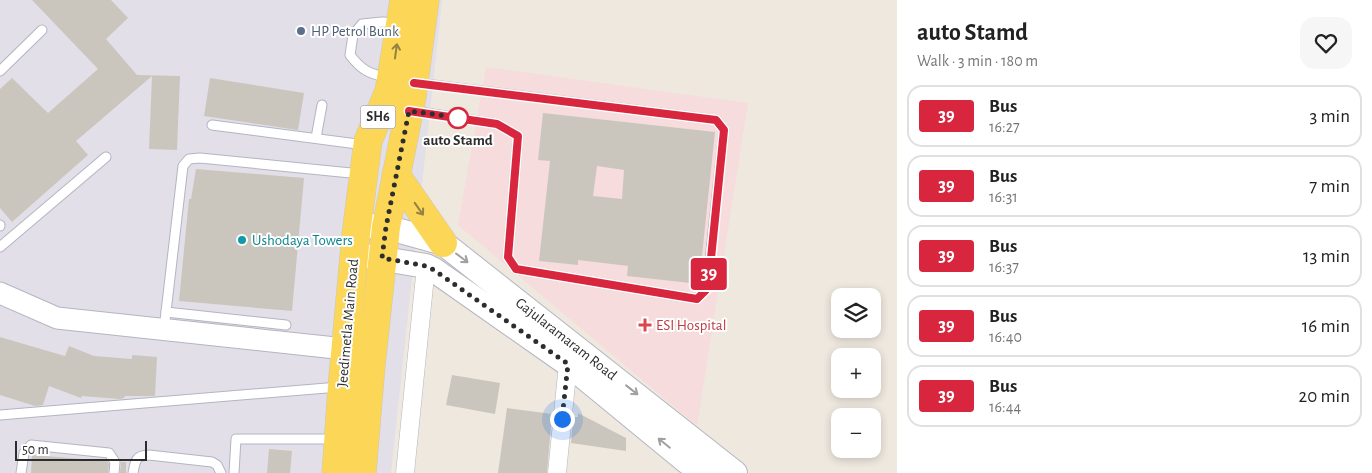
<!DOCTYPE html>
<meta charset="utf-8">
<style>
body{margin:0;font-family:"Alegreya Sans",sans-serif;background:#f6f6f6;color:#222;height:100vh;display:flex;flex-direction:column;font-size:19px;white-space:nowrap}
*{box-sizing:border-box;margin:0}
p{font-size:16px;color:#767676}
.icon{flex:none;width:28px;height:28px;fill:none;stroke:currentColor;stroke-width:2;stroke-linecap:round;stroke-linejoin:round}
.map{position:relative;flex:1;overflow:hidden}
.panel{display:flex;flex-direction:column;background:#fff;width:475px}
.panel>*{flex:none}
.badge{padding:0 10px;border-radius:4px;font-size:18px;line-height:32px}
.controls{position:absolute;left:831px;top:288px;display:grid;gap:10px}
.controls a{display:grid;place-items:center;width:50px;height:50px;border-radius:10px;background:#fff;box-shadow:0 2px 8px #0003;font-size:25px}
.scale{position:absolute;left:15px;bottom:12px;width:132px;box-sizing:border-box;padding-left:5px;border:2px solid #2d2d2d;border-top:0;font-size:14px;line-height:18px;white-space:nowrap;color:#2d2d2d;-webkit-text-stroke:4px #fff;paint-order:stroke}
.you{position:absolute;width:25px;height:25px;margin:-12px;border:4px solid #fff;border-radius:50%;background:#1a73e8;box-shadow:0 0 0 8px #1a73e833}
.map>.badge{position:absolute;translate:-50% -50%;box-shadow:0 0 0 2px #fff}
.round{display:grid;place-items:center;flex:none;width:52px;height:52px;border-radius:15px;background:#f6f6f6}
.overview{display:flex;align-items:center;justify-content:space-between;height:85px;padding:0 20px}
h1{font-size:24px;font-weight:600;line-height:38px}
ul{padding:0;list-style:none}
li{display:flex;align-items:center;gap:15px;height:62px;margin:0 10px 8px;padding:0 10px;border:2px solid #e0e0e0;border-radius:15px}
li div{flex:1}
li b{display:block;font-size:19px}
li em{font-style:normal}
li .badge{min-width:55px;font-weight:700;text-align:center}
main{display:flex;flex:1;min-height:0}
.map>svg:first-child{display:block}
.industrial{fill:#e2dfe8}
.medical{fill:#f6dcdd}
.building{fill:#cbc6bd;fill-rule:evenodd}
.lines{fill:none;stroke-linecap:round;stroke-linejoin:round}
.service-casing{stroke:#b3b5c1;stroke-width:11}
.minor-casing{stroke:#b3b5c1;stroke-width:19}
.tertiary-casing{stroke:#b3b5c1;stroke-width:23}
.secondary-casing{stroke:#b3b5c1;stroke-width:26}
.primary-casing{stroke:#c8c8c8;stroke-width:29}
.service{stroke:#fff;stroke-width:9}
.minor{stroke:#fff;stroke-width:18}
.tertiary{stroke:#fff;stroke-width:21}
.secondary{stroke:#fff;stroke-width:24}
.primary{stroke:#fcd657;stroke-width:28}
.oneway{stroke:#948242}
.oneway2{stroke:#a0a0a0}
.line-casing{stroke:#fff;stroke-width:11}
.line{stroke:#d7263d;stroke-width:8}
.walk{stroke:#2d2d2d;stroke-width:5;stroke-dasharray:0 9}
.service-dot{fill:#5c6f8a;stroke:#fff;stroke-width:2}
.stop-dot{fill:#fff;stroke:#d7263d;stroke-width:2.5}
.culture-dot{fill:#0f9aa8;stroke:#fff;stroke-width:2}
.health-dot{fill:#e0444e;stroke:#fff;stroke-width:2}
.labels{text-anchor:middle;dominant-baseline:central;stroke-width:4;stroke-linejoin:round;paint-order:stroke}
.shield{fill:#fff;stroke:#6c6c6c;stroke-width:1}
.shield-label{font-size:14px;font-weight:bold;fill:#2d2d2d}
.service-label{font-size:15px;fill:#4e5e75;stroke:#fff;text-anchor:start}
.stop-label{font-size:15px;font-weight:bold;fill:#2d2d2d;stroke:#fff}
.culture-label{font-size:15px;fill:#0d838f;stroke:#fff;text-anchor:start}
.street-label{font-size:15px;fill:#2d2d2d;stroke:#fff}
.health-label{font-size:15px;fill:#be3a42;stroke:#fff;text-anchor:start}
</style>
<main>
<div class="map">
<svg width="897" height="473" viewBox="0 0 897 473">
<rect width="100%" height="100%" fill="#efe8df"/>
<path class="industrial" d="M 0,0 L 442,0 L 391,473 L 0,473 Z"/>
<path class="medical" d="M 486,67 L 748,103 L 697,426 L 458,225 Z"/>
<g class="building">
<path d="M 32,0 L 111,0 L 128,18 L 106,39 L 137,75 L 180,76 L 177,150 L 149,149 L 152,76 L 76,141 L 88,155 L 12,222 L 0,208 L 0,89 L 12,78 L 48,113 L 98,69 Z"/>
<path d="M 210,78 L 304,93 L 298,130 L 204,116 Z"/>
<path d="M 543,113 L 715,132 L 699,284 L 627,276 L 628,266 L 578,260 L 578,265 L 539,261 L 550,161 L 538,160 ZM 597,166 L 624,170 L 622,199 L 593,196 Z"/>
<path d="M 196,169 L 304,178 L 292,311 L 179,301 L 189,199 L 191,199 Z"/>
<path d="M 0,337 L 65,356 L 69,346 L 94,356 L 132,359 L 132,355 L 157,357 L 155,396 L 125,396 L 124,398 L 119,399 L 82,396 L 81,398 L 49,386 L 43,405 L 35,406 L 0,395 Z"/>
<path d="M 452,375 L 500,383 L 495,414 L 446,405 Z"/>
<path d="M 507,408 L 552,414 L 547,473 L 498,473 Z"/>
<path d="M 578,413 L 626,438 L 626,451 L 571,443 L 573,417 L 578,417 Z"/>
<path d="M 269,449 L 292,451 L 290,473 L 267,473 Z"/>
<path d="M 32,455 L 107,461 L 109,464 L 108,473 L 31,473 Z"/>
<path d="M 121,462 L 126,462 L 126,473 L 120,473 Z"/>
</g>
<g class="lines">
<g class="service-casing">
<g id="service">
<path d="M 0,71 L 42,30"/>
<path d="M 390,78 C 370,74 362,71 350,55 L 353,35 L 362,24 L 382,22 L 397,23"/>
<path d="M 413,111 L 497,124 L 518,136 L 508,257 L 516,269 L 697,299 L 707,288 L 724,130 L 716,120 L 417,83"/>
<path d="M 212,125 L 365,145"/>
<path d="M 316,138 L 322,105"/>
<path d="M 0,225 L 0,226"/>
<path d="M 0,247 L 106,157"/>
<path d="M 166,312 L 286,325"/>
<path d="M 164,329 L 183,166 L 189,159 L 200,158 L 361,174"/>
<path d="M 0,415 L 339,387"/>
<path d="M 21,473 L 24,453 L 31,445 L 109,453 L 115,462 L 114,473"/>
<path d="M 133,473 C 135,461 136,455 149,455 L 212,462 L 217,465 L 221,473"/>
<path d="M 234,473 L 236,439 L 337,439"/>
</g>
</g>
<g class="minor-casing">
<g id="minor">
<path d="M 405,473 L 426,266"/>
<path d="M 557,473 L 568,364"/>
</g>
</g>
<g class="tertiary-casing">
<path id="tertiary" d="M 0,293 L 57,318 L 345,349"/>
</g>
<g class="secondary-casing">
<g id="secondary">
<path d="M 370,226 L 386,227 L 443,243 L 735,473"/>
<path d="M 366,256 L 426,266 L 434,270 L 568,364 L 686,461 L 703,473"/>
</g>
</g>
<g class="primary-casing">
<g id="primary">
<path d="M 396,175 L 443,243"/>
<path d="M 336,473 L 342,387 L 356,234 L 368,141 L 389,91 L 404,0"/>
<path d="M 362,473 L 371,366 L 386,227 L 412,97 L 425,0"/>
</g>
</g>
<use href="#service" class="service"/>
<use href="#minor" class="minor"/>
<use href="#tertiary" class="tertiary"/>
<use href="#secondary" class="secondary"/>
<use href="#primary" class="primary"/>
</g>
<defs><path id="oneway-shaft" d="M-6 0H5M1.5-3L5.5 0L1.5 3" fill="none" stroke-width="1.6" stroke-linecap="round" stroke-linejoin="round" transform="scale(1.25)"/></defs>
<g class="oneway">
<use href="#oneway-shaft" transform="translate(396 51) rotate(-82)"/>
<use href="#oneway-shaft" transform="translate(419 209) rotate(55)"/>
</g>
<g class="oneway2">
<use href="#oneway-shaft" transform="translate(462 258) rotate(37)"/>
<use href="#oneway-shaft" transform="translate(632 390) rotate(38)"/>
<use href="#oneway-shaft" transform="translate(664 443) rotate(-141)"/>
</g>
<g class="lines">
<g class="line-casing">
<path id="line" d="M 409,111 L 497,124 L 518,136 L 508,257 L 516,269 L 697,299 L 708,288 L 724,130 L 716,120 L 414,83"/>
</g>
<use href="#line" class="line"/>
<path class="walk" d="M 458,118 L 463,118 L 409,111 L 386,227 L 382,258 L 426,266 L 434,270 L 568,364 L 562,419"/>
</g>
<circle class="service-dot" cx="301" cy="31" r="5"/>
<circle class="stop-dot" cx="458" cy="118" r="10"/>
<circle class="culture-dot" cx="242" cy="240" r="5"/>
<path class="health-dot" d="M642.5 317.5h5v5h5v5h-5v5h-5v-5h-5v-5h5z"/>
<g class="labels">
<rect class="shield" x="360.5" y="105.5" width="35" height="23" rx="4"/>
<g class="shield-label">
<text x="378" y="117">SH6</text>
</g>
<g class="service-label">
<text x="311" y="31">HP Petrol Bunk</text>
</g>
<g class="stop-label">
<text x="458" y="140">auto Stamd</text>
</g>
<g class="culture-label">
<text x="252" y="240">Ushodaya Towers</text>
</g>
<g class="street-label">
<text transform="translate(348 323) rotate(-85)">Jeedimetla Main Road</text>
<text transform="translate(566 339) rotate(38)">Gajularamaram Road</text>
</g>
<g class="health-label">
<text x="656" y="325">ESI Hospital</text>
</g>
</g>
</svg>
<div class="controls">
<a><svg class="icon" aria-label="layers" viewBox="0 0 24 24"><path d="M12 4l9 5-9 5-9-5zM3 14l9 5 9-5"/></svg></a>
<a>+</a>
<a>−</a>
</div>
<div class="scale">50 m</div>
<div class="you" style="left:562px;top:419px"></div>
<b class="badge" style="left:709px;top:274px;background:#d7263d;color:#fff">39</b>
</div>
<section class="panel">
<div class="overview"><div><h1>auto Stamd</h1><p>Walk · 3 min · 180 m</p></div><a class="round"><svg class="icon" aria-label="heart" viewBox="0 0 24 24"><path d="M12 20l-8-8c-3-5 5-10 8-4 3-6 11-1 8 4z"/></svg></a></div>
<ul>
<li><span class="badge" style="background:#d7263d;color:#fff">39</span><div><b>Bus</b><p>16:27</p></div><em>3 min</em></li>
<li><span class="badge" style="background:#d7263d;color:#fff">39</span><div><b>Bus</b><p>16:31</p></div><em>7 min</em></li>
<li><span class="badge" style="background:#d7263d;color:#fff">39</span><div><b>Bus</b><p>16:37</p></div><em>13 min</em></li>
<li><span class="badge" style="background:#d7263d;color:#fff">39</span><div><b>Bus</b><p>16:40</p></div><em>16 min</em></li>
<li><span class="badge" style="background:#d7263d;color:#fff">39</span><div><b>Bus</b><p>16:44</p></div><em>20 min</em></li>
</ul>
</section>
</main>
